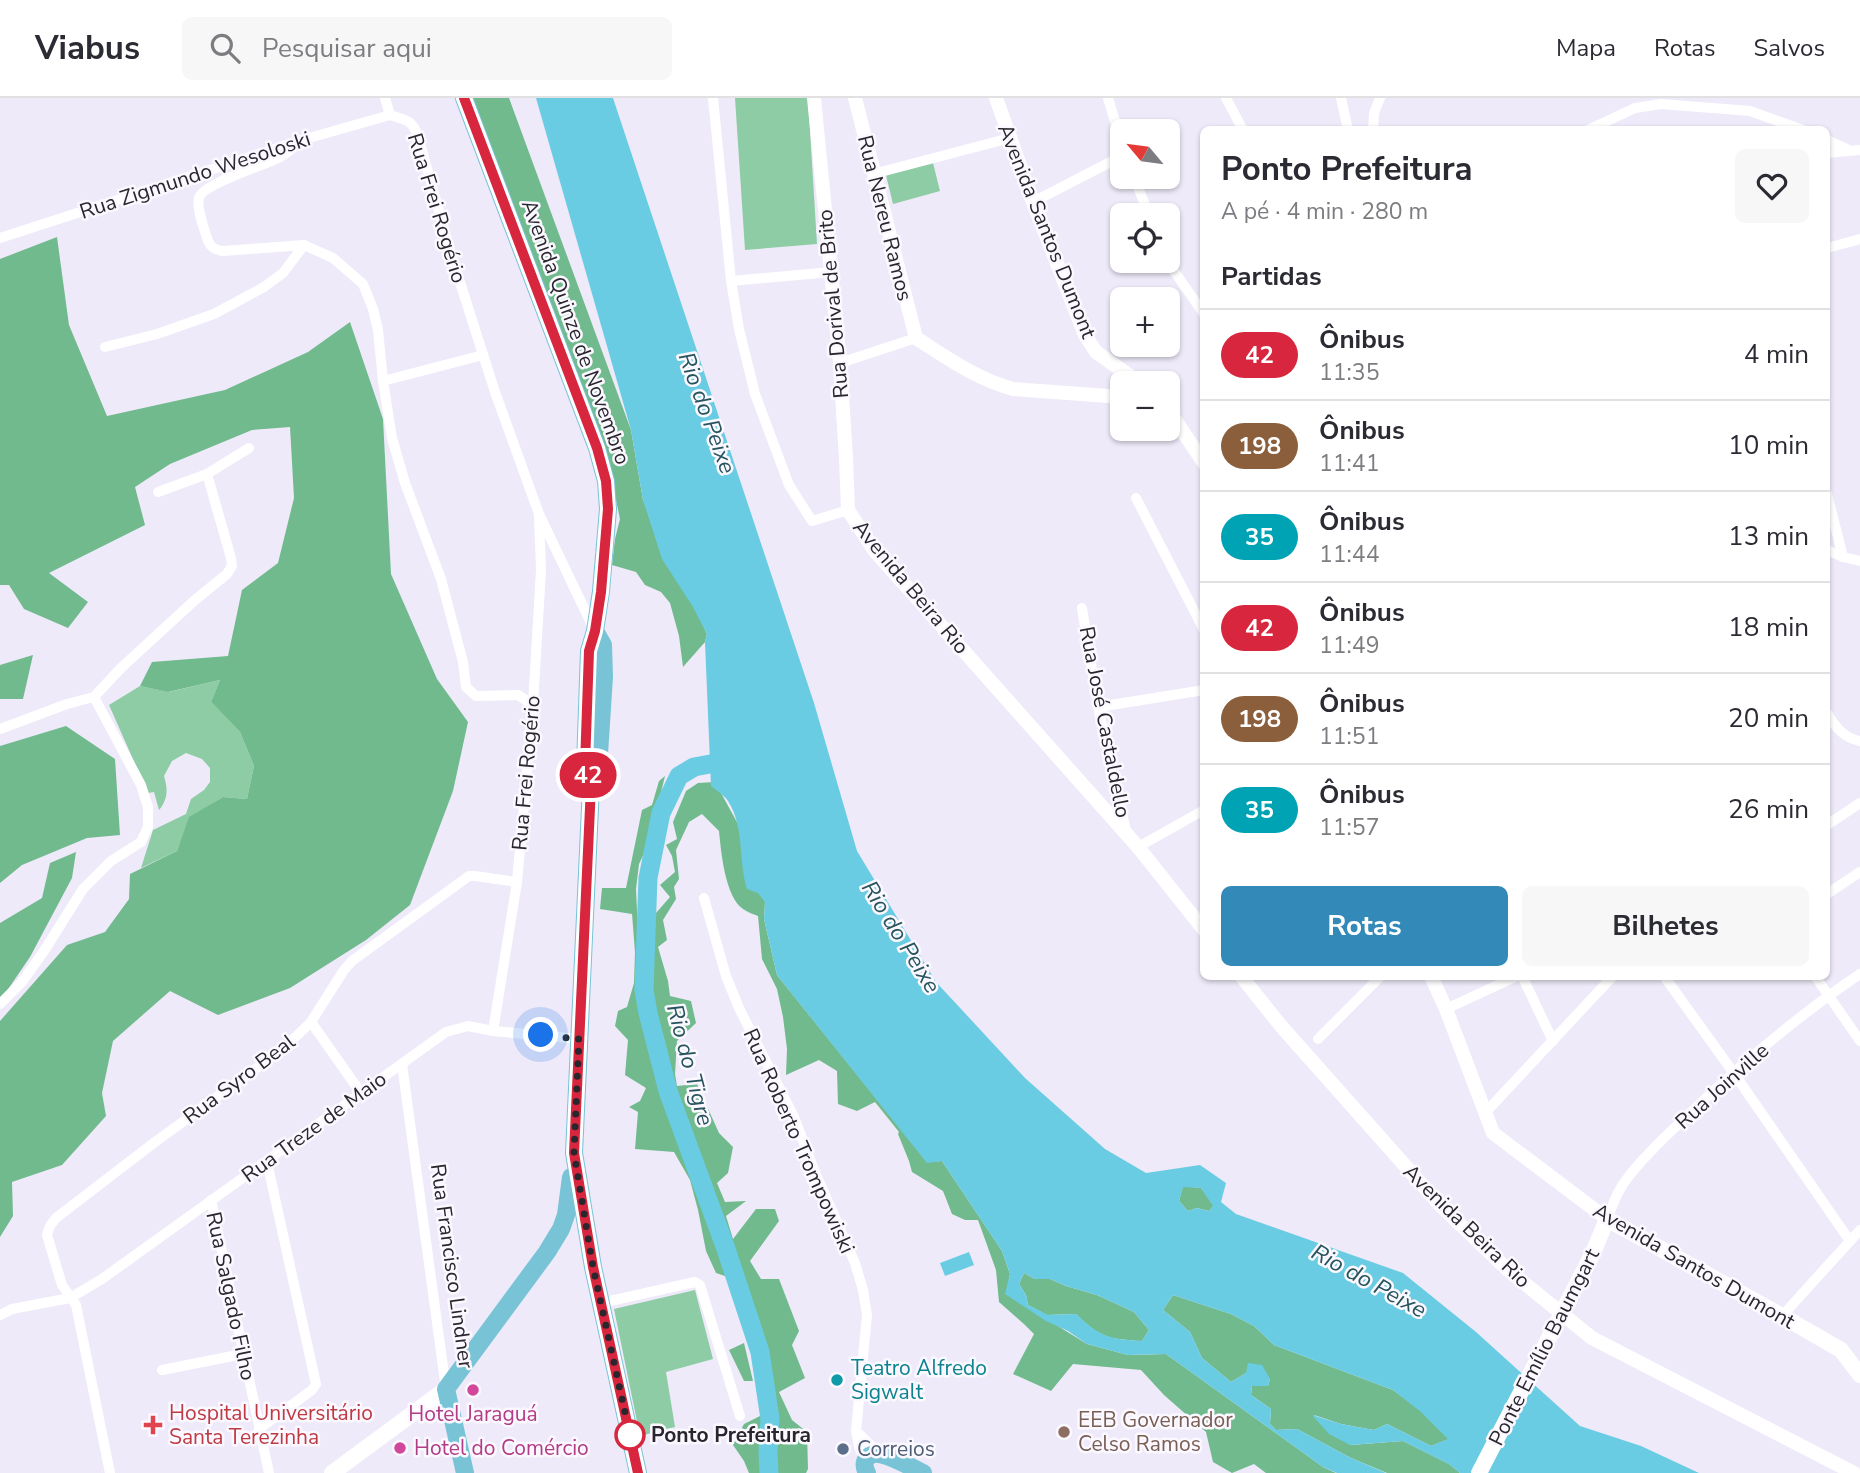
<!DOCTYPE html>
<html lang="pt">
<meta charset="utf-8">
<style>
body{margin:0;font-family:"Nunito Sans",sans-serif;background:#f7f7f7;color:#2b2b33;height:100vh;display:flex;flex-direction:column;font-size:26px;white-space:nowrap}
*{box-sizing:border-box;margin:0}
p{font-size:23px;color:#7c7c81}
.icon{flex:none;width:38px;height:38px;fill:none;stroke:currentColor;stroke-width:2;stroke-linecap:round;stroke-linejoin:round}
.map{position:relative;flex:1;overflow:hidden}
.sheet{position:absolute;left:1200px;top:28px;width:630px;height:854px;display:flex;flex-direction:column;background:#fff;border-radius:10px;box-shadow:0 2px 5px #0004}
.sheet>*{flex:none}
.badge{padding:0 14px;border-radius:23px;font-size:24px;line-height:46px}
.needle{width:46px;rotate:299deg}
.controls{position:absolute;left:1110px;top:21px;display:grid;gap:14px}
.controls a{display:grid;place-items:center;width:70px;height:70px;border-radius:10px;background:#fff;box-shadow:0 2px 5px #0004;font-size:35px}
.you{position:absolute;width:35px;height:35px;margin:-18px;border:5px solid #fff;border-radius:50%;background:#1a73e8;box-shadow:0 0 0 10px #1a73e833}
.map>.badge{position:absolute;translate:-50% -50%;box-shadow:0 0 0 4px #fff}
h2{padding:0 21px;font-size:26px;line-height:63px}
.round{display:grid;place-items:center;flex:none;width:74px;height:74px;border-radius:10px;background:#f7f7f7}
.head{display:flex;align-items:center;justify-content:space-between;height:119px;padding:0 21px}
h1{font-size:33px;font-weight:700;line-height:52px}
.action{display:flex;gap:14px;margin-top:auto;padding:14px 21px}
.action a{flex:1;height:80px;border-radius:10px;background:#3389b8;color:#fff;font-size:28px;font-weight:700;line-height:80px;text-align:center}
.action a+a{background:#f7f7f7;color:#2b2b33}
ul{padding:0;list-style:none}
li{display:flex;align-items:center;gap:21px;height:91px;padding:0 21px;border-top:2px solid #e1e1e2}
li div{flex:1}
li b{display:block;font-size:26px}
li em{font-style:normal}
li .badge{min-width:77px;font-weight:700;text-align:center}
header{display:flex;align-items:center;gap:42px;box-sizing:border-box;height:98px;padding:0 35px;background:#fff;border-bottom:2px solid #e1e1e2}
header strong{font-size:33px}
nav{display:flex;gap:38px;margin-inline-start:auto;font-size:24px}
.search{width:490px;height:63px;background:#f7f7f7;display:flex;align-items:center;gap:18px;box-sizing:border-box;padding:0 24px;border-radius:10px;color:#7c7c81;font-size:26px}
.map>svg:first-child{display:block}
.green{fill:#8dcca4}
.forest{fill:#71ba8e}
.water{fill:#69cce3;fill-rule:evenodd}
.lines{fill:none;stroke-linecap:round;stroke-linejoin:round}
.river{stroke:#69cce3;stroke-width:19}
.minor{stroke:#fff;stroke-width:10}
.tertiary{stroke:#fff;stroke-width:14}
.secondary{stroke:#fff;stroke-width:16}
.primary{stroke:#78c4d6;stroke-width:18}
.line-casing{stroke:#fff;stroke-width:16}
.line{stroke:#d7263d;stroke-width:10}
.walk{stroke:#29272d;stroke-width:7;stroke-dasharray:0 12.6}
.culture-dot{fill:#0f9aa8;stroke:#fbf9ff;stroke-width:2.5}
.hotel-dot{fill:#d1479c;stroke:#fbf9ff;stroke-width:2.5}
.health-dot{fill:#e0444e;stroke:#fbf9ff;stroke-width:2.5}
.education-dot{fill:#8d6e63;stroke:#fbf9ff;stroke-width:2.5}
.stop-dot{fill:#fff;stroke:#d7263d;stroke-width:3.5}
.service-dot{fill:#5c6f8a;stroke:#fbf9ff;stroke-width:2.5}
.labels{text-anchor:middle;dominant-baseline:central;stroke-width:5;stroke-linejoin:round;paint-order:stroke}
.street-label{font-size:21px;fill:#29272d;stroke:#fbf9ff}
.culture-label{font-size:21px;fill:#0d838f;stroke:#fbf9ff;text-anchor:start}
.health-label{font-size:21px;fill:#be3a42;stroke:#fbf9ff;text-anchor:start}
.hotel-label{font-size:21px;fill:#b23c85;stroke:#fbf9ff}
.education-label{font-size:21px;fill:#785e54;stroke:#fbf9ff;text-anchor:start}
.stop-label{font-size:21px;font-weight:bold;fill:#29272d;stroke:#fbf9ff;text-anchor:start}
.service-label{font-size:21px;fill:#4e5e75;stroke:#fbf9ff;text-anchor:start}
.water-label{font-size:23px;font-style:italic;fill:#28545e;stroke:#fbf9ff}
</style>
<header>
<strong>Viabus</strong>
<div class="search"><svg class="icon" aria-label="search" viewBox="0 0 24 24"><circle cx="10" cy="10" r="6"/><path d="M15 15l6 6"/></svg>Pesquisar aqui</div>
<nav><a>Mapa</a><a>Rotas</a><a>Salvos</a></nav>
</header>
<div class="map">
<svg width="1860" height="1375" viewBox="0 0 1860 1375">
<rect width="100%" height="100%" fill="#eeeaf9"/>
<g class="green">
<path d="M 735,0 L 808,0 L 817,146 L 745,152 Z"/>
<path d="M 933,65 L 940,93 L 893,106 L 886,77 Z"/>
<path d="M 220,582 L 211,604 L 240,634 L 254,668 L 247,701 L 223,699 L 190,719 L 177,753 L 141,770 L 153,732 L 186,716 L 191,701 L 204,692 L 210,684 L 210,670 L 202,661 L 186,655 L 172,663 L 164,678 C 168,691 168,701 159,712 L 154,694 L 148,695 L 109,607 L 140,588 L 169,594 Z"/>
<path d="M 695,1192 L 713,1261 L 666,1274 L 675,1329 L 640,1338 L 614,1211 Z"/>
</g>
<g class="forest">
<path d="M 473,0 L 509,0 L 631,332 L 643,402 L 707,536 L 705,544 L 683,569 L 679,538 L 670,505 L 661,494 L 645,487 L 636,474 L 612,467 L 615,441 L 620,421 L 610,373 Z"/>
<path d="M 57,139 L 69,227 L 107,318 L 225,292 L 308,254 L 350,224 L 383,321 L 391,476 L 437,581 L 468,624 L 453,693 L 410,807 L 366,842 L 290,890 L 218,917 L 170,893 L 113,943 L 102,995 L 106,1018 L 62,1067 L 12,1084 L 13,1118 L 0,1139 L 0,923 L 67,847 L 105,834 L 129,801 L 130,776 L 177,753 L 189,719 L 223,699 L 247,701 L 254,668 L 240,634 L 211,604 L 220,582 L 168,594 L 140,588 L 152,564 L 228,558 L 242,492 L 278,465 L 294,400 L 290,329 L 252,332 L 170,366 L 135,389 L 145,427 L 49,475 L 88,504 L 68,530 L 24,511 L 9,487 L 0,487 L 0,161 Z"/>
<path d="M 33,557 L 23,601 L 0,601 L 0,567 Z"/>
<path d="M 66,628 L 115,661 L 120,737 L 87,740 L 22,767 L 0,785 L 0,648 Z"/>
<path d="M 665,678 L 648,747 L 639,766 L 636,791 L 642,917 L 647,942 L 664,1001 L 724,1164 L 728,1179 L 716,1175 L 706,1153 L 698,1112 L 690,1082 L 674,1054 L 635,1051 L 638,1014 L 629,1009 L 640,1003 L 646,990 L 625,977 L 628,942 L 615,928 L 618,913 L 627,909 L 634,885 L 635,854 L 632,816 L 600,811 L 602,790 L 626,790 L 642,712 L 652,707 L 659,683 Z"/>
<path d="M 715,684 L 738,726 L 765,804 L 764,821 L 777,877 L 927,1064 L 942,1063 L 1002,1153 L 1010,1176 L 1006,1196 L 1087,1246 L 1128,1257 L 1166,1256 L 1323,1369 L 1336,1375 L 1266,1375 L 1254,1366 L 1232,1375 L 1213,1364 L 1206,1334 L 1164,1297 L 1141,1272 L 1073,1266 L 1051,1293 L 1013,1276 L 1034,1236 L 1025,1227 L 999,1204 L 996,1172 L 978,1122 L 965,1122 L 952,1116 L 943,1093 L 912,1074 L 909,1063 L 898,1036 L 899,1034 L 875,1004 L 857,1013 L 838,1006 L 837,973 L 819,962 L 786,977 L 787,951 L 783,919 L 777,891 L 762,861 L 758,818 C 753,816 747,814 743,811 C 725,799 721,753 719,733 L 702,716 L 689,724 L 676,752 L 679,781 L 674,789 L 676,801 L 663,822 L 667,842 L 658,849 L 668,883 L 670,898 L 691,903 L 696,925 L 677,943 L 675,976 L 677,988 L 697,986 L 719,1035 L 733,1049 L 728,1075 L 717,1085 L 725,1104 L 746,1103 L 726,1118 L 733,1141 L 756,1111 L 775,1111 L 779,1123 L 750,1163 L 761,1181 L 779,1181 L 799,1233 L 792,1247 L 805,1280 L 779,1294 L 792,1322 L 807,1334 L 808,1371 L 806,1375 L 772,1375 L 771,1294 L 761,1247 L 731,1158 L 676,1010 L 661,963 L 654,928 L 649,834 L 656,815 L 670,799 L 660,787 L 675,774 L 672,758 L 666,747 L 677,741 L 673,724 L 686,693 L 698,685 Z"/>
<path d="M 76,754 L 72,780 L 30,859 L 0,903 L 0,825 L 42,800 L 50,765 Z"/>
<path d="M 1183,1088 L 1201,1090 L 1214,1107 L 1209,1113 L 1197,1110 L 1188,1113 L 1179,1103 Z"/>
<path d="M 1024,1175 L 1035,1181 L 1050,1181 L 1066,1188 L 1097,1197 L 1134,1214 L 1149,1232 L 1142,1243 C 1109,1241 1100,1240 1076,1216 L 1047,1217 L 1028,1207 L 1026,1197 L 1019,1186 Z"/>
<path d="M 1173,1197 L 1231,1216 L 1254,1228 L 1274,1247 L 1393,1292 L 1421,1313 L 1449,1341 L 1431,1348 L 1387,1326 L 1374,1332 L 1341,1326 L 1314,1317 L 1350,1347 L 1403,1343 L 1449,1366 L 1460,1375 L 1387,1375 L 1351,1360 L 1297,1331 L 1276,1332 L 1270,1326 L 1271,1311 L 1251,1297 L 1252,1288 L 1268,1288 L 1270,1281 L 1246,1275 L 1231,1284 L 1202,1260 L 1190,1234 L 1163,1212 Z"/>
<path d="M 744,1245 L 753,1283 L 744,1283 L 729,1252 Z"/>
<path d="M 762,1317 L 763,1375 L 749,1375 L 744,1363 L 733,1347 L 744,1326 Z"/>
</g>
<g class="water">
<path d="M 536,0 L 613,0 L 814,605 L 857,753 L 936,884 L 1025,980 L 1105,1051 L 1146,1075 L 1200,1067 L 1226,1085 L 1221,1104 L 1236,1116 L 1403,1175 L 1476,1234 L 1580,1328 L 1641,1348 L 1699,1375 L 1460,1375 L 1449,1366 L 1403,1343 L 1350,1347 L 1329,1336 L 1312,1317 L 1341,1326 L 1374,1332 L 1387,1326 L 1431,1348 L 1448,1341 L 1421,1314 L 1393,1292 L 1274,1247 L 1254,1228 L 1231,1216 L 1173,1197 L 1163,1212 L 1190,1234 L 1202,1260 L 1231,1284 L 1246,1275 L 1248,1265 L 1262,1267 L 1270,1281 L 1268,1288 L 1252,1288 L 1251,1297 L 1271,1311 L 1270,1326 L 1276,1332 L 1297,1331 L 1351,1360 L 1386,1375 L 1337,1375 L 1323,1369 L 1166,1256 L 1128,1257 L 1087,1246 L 1068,1233 L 1046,1223 L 1005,1196 L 1010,1176 L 1002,1153 L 942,1063 L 927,1065 L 777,877 L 764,821 L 765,804 L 758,795 L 747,791 C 738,762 745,730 728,703 C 724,697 716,692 711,688 L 705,544 L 707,536 L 693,509 L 662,461 L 643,402 L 631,332 ZM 1183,1089 L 1201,1090 L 1213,1108 L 1209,1113 L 1197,1110 L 1188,1113 L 1179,1103 ZM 1024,1175 L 1035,1181 L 1050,1181 L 1066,1188 L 1097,1197 L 1134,1214 L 1149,1232 L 1142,1243 C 1109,1241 1100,1239 1076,1216 L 1048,1217 L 1028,1207 L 1026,1197 L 1019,1186 Z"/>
<path d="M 969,1154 L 974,1167 L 945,1178 L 940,1165 Z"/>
</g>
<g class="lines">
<path class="river" d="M 737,661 L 694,669 L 679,678 L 661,715 L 648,780 L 644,892 L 648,915 L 668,993 L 726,1151 L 760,1254 L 770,1321 L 768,1355 L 769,1375"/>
<g class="minor">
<path d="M 385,0 L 390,17"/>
<path d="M 713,0 L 731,183 L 739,231 L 755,296 L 789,387 L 812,423 L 848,412"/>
<path d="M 1108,0 L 1122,46"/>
<path d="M 1226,0 L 1243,32"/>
<path d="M 1341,0 L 1348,32"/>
<path d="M 390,17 C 406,22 412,22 418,38 L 451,156 L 495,294 L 539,416 L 593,529"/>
<path d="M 1373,32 L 1374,15 L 1380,0"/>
<path d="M 1588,32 L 1635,10 L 1661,6 L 1750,13 L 1803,32"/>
<path d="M 302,42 C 295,48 288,55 280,59 C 265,67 202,86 199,100 C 196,110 205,133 208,143 C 211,150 216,152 223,153 L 304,147 L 333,160 L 363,186 L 373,211 L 378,232 L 383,283 L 392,340 L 405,385 L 441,481 L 463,564 L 466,589 L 476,598 L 518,597 L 533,607"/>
<path d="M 1827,42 L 1847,51"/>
<path d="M 1827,55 L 1860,52"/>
<path d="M 873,76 L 1010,40"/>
<path d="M 1134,79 L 1149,117"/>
<path d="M 1033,104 L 1122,58"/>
<path d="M 0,140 L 302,42 L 390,17"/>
<path d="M 1827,150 L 1860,141"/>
<path d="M 1167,163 L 1204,216"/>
<path d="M 731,183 L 831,174"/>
<path d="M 105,249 L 157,236 L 214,216 L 264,189 L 283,175 L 304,147"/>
<path d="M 840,265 L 916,240"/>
<path d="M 383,283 L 483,257"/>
<path d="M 158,394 L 207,376 L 249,350"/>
<path d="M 1827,396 L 1843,459"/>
<path d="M 1136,400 L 1204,532"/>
<path d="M 1827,452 L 1843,459 L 1860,463"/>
<path d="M 1082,510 L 1098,609 L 1127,737"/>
<path d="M 1098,609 L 1204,592"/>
<path d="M 1827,615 C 1835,629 1844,640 1860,643"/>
<path d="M 0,631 L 67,606 L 94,599 L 121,570 L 195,502 L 227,476 L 232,468 L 231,460 L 207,376"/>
<path d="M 1827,727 L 1860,705"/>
<path d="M 1138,749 L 1204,712"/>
<path d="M 1827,796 L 1860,774"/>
<path d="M 704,800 L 726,878 L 739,910 L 794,1019 L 814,1072 L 855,1165 L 863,1192 L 867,1217 L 856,1333 L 859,1349 L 865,1362"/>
<path d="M 1522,878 L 1553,943"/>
<path d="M 1664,878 L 1733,974 L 1850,1143"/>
<path d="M 1815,878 L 1860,943"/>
<path d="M 0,906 L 22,884 L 44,853 L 83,791 L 111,763 L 141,744 L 148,729 L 148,709 L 141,687 L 94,599"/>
<path d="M 1446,911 L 1517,878"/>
<path d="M 311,924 L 361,995"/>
<path d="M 493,933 L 517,784 L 533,607 L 541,472 L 539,418"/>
<path d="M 1318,941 L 1381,878"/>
<path d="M 402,966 L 446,1291"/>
<path d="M 1485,1015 L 1613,878"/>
<path d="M 211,1102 L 269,1375"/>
<path d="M 1607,1121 C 1613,1106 1618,1091 1629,1078 C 1646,1056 1668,1036 1689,1016 C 1742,965 1799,917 1860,876"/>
<path d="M 601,1205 L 695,1184 L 700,1187 L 740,1318"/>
<path d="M 0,1217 L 12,1211 L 70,1200 L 102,1181 L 446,934 L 468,928 L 493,933 L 579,941"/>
<path d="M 1782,1218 L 1860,1132"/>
<path d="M 162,1272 L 243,1256"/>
<path d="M 259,1331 L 312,1292 L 316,1286 L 267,1064"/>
<path d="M 856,1333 L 879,1355"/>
<path d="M 110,1375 L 76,1207 L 62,1187 L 47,1137 L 50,1128 L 56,1120 L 155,1044 L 283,951 L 311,924 L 344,872 L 352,863 L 469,778 L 475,778 L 517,784"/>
</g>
<g class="tertiary">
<path d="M 814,0 L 840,265 L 846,360 L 848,412 L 874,452 L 1138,749 L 1204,832"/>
<path d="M 855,0 L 916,240 C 949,261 975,280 1013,291 L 1122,299"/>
<path d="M 996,0 L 1033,104 L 1085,237 L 1096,254 L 1140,285"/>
<path d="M 1167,310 L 1204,365"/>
<path d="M 1241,878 L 1281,928 L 1440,1107 L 1508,1172 L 1592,1240 L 1854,1375"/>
<path d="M 1431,878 L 1446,911 L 1493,1035 L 1607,1121"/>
</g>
<g class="secondary">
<path d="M 332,1375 L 446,1291"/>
<path d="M 1479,1375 L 1593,1155 L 1607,1121 L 1782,1218 L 1841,1252 L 1860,1277"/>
</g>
<g class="primary">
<path d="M 464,0 L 597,350 L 606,383 L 608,411 L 601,493 L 595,533 L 589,553 L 585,667 L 591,688 L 574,1055 L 593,1169 L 638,1375"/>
<path d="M 591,687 L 597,673 L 599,656 L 604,579 L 603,547 L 595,533"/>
<path d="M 465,1375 L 446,1291 L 547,1154 L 561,1131 L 566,1117 L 571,1079"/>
<path d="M 867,1375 C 864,1369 863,1364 868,1359 C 878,1349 912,1370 923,1375"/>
</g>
</g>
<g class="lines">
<g class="line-casing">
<path id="line" d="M 464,0 L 597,350 L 606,383 L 608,411 L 601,494 L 595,533 L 589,553 L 585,667 L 591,688 L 574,1055 L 593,1169 L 638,1375"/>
</g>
<use href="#line" class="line"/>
<path class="walk" d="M 541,937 L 579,941 L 574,1055 L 593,1169 L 630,1337"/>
</g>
<circle class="culture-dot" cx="837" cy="1282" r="7"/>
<g class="hotel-dot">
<circle cx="473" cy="1292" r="7"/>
<circle cx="400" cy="1350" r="7"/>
</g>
<path class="health-dot" d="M149.5 1316.5h7v7h7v7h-7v7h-7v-7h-7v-7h7z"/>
<circle class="education-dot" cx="1064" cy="1334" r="7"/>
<circle class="stop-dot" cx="630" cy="1337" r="14"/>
<circle class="service-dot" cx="843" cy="1351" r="7"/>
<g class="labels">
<g class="street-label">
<text transform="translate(195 77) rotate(-18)">Rua Zigmundo Wesoloski</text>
<text transform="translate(437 110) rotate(73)">Rua Frei Rogério</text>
<text transform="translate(885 120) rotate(76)">Rua Nereu Ramos</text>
<text transform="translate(1047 133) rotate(68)">Avenida Santos Dumont</text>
<text transform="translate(833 206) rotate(-95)">Rua Dorival de Brito</text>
<text transform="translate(576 234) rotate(70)">Avenida Quinze de Novembro</text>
<text transform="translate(911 489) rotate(50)">Avenida Beira Rio</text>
<text transform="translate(1105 624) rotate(79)">Rua José Castaldello</text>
<text transform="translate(526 675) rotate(-85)">Rua Frei Rogério</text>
<text transform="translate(239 981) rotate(-37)">Rua Syro Beal</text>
<text transform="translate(1722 988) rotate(-42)">Rua Joinville</text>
<text transform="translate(314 1029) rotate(-36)">Rua Treze de Maio</text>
<text transform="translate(799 1043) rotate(66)">Rua Roberto Trompowiski</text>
<text transform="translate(1467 1128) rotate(44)">Avenida Beira Rio</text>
<text transform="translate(452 1168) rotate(82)">Rua Francisco Lindner</text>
<text transform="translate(1694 1168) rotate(30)">Avenida Santos Dumont</text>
<text transform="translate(231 1198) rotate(78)">Rua Salgado Filho</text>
<text transform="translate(1544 1249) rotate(-63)">Ponte Emílio Baumgart</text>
</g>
<g class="culture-label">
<text x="851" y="1270">Teatro Alfredo<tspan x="851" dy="24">Sigwalt</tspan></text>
</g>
<g class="health-label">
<text x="169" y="1315">Hospital Universitário<tspan x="169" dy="24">Santa Terezinha</tspan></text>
</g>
<g class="hotel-label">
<text x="473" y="1316">Hotel Jaraguá</text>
<text x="414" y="1350" text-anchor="start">Hotel do Comércio</text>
</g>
<g class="education-label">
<text x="1078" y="1322">EEB Governador<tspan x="1078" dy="24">Celso Ramos</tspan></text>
</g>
<g class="stop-label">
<text x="651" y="1337">Ponto Prefeitura</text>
</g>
<g class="service-label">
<text x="857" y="1351">Correios</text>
</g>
<g class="water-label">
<text transform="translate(707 315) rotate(70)">Rio do Peixe</text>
<text transform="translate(901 839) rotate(58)">Rio do Peixe</text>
<text transform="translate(690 967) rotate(75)">Rio do Tigre</text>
<text transform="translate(1369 1183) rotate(29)">Rio do Peixe</text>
</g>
</g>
</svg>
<div class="controls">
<a><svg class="needle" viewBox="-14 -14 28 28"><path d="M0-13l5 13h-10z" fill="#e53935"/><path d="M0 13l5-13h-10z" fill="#7c7c81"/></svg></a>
<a><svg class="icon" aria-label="locate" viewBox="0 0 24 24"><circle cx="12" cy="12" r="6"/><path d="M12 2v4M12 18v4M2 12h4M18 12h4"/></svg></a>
<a>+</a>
<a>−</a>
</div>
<div class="you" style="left:541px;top:937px"></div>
<b class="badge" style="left:588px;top:677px;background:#d7263d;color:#fff">42</b>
<section class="sheet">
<div class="head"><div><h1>Ponto Prefeitura</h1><p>A pé · 4 min · 280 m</p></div><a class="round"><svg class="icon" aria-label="heart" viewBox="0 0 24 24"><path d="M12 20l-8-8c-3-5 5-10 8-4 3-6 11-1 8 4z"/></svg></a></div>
<h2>Partidas</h2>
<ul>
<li><span class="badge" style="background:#d7263d;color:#fff">42</span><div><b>Ônibus</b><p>11:35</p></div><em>4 min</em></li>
<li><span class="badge" style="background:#8b5e3c;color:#fff">198</span><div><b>Ônibus</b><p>11:41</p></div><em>10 min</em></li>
<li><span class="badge" style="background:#00a3b4;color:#fff">35</span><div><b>Ônibus</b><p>11:44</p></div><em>13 min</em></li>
<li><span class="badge" style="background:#d7263d;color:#fff">42</span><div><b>Ônibus</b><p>11:49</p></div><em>18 min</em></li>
<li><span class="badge" style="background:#8b5e3c;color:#fff">198</span><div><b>Ônibus</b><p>11:51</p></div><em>20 min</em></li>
<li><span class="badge" style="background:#00a3b4;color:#fff">35</span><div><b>Ônibus</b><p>11:57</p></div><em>26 min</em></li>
</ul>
<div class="action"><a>Rotas</a><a>Bilhetes</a></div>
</section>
</div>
